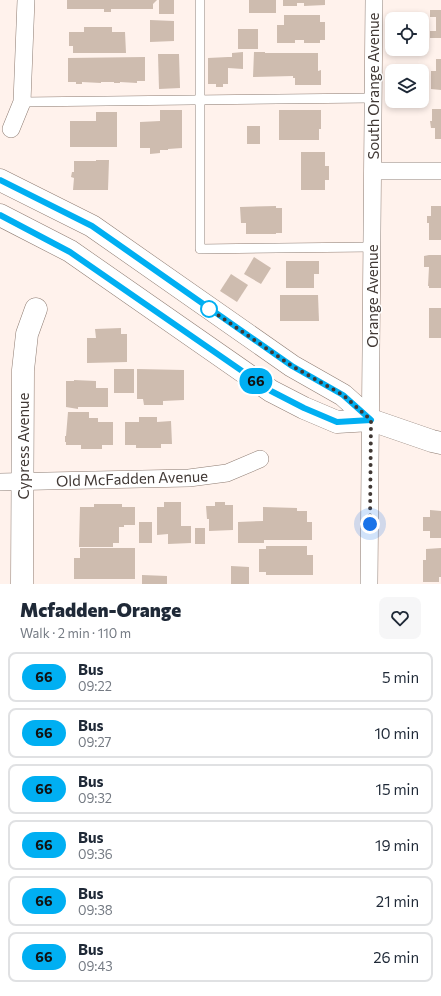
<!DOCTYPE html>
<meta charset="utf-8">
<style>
body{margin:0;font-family:Commissioner,sans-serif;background:#f6f6f7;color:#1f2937;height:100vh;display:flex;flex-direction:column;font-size:15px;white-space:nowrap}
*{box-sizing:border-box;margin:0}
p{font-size:13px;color:#747a83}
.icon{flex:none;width:22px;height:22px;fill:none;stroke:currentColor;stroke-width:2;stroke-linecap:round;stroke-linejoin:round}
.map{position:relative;height:584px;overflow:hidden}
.details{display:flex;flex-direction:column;background:#fff;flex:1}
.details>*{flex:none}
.badge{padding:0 8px;border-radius:13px;font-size:14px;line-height:26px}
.tools{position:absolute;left:385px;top:12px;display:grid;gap:8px}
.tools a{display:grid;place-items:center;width:44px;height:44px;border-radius:8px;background:#fff;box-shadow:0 2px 6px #0003;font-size:20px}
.you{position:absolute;width:20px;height:20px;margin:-10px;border:3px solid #fff;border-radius:50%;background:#1a73e8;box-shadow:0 0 0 6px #1a73e833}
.map>.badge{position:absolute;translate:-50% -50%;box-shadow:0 0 0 2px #fff}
.round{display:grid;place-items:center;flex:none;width:42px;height:42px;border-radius:8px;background:#f6f6f7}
.overview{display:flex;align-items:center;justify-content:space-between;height:68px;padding:0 20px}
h1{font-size:19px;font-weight:800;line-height:30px}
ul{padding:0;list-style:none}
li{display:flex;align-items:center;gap:12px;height:50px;margin:0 8px 6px;padding:0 12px;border:2px solid #e0e1e3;border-radius:8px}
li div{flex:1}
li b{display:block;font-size:15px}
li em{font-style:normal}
li .badge{min-width:44px;font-weight:700;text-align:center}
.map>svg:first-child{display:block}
.building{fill:#cebcaf}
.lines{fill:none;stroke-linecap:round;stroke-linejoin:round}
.lane-casing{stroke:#8d7b71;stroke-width:10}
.street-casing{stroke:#8d7b71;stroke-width:18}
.secondary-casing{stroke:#8d7b71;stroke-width:23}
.lane{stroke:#fff;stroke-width:9}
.street{stroke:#fff;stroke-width:17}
.secondary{stroke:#fff;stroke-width:22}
.line-casing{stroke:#fff;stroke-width:9}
.line{stroke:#00aff2;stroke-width:6}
.walk{stroke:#403834;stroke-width:4;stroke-dasharray:0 7.2}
.stop-dot{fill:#fff;stroke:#00aff2;stroke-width:2}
.labels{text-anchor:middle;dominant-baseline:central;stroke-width:3;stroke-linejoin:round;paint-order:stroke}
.street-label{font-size:15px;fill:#403834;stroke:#fff}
</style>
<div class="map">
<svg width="441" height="584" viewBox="0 0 441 584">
<rect width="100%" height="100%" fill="#fff2ec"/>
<g class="building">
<path d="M 67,0 L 157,0 L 153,4 L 153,9 L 111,9 L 111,12 L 104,12 L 104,9 L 67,9 Z"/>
<rect x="159" y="0" width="15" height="14"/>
<rect x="249" y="0" width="27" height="13"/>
<path d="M 283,0 L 325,0 L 325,5 L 304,6 L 304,3 L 297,3 L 297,6 L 283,6 Z"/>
<path d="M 430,10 L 441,10 L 441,38 L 430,38 L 430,31 L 436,31 L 436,17 L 430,17 Z"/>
<path d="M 284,15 L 320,15 L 320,22 L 325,22 L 325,40 L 320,40 L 320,43 L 304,43 L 304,40 L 295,40 L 295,43 L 277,43 L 277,25 L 284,25 Z"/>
<path d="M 150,20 L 174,21 L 174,41 L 150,42 Z"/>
<path d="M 84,27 L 112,27 L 112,32 L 125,32 L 126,53 L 73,53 L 73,46 L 69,46 L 69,32 L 84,32 Z"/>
<rect x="238" y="29" width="20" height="20"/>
<path d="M 243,52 L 243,69 L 228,68 L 228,84 L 223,84 L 223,87 L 216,87 L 216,84 L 208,84 L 208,58 L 228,57 L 232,57 L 232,53 Z"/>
<path d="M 254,52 L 265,52 L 265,53 L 318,53 L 318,71 L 321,70 L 321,85 L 295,85 L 295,78 L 293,78 L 293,76 L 253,77 Z"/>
<path d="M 158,54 L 179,54 L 180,88 L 159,89 Z"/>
<path d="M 145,57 L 145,81 L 137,81 L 137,83 L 120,82 L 120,83 L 114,83 L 114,82 L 101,82 L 101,83 L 82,82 L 82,84 L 76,84 L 76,82 L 68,82 L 68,58 Z"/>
<path d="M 436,59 L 441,59 L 441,90 L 431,89 L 431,71 L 436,71 Z"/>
<path d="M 432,109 L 441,109 L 441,139 L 435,139 L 435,128 L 431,128 L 430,121 L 432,121 Z"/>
<path d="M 160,110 L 182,110 L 182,148 L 168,149 L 168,150 L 160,150 L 160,153 L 150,154 L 150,148 L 140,148 L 140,122 L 160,121 Z"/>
<path d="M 279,110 L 321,110 L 321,129 L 319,129 L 319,140 L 279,140 Z"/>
<path d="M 96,112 L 117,112 L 117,147 L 70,147 L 70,121 L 96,121 Z"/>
<rect x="247" y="126" width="13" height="18"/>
<path d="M 301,152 L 325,152 L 325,166 L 329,166 L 329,180 L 325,180 L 325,190 L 301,190 Z"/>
<path d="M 96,160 L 109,160 L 108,190 L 73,190 L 74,178 L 71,177 L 72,172 L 74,172 L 74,161 L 96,161 Z"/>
<path d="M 276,206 L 276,208 L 282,208 L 282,233 L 276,233 L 276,234 L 246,234 L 246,223 L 241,223 L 240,207 Z"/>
<path d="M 431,206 L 441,206 L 441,240 L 429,240 L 429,223 L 427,223 L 427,216 L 431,216 Z"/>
<path d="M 429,255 L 441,255 L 441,288 L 429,288 L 429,286 L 428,286 L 429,267 L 424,267 L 424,256 Z"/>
<path d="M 254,257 L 271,268 L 261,284 L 244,274 Z"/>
<path d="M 286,261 L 319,261 L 319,274 L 314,274 L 314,288 L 286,288 Z"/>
<path d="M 231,274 L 248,285 L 237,302 L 220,291 Z"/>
<path d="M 280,295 L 318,295 L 319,321 L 280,321 Z"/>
<rect x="429" y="308" width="12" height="30"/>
<path d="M 121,328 L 121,334 L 127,334 L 127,362 L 87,363 L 87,338 L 96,338 L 95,329 Z"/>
<rect x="114" y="369" width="20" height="24"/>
<path d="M 137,369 L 184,370 L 184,400 L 163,401 L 163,405 L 144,405 L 143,399 L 137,399 Z"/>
<path d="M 74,380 L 96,381 L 96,388 L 108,388 L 108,407 L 78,407 L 78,409 L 66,407 L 66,381 L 74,381 Z"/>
<path d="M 68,412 L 89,412 L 89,418 L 98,418 L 98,422 L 113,422 L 113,445 L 102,445 L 102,449 L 81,449 L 81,445 L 66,445 L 66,442 L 65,442 L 65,436 L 66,436 Z"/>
<path d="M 139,417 L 157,417 L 157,422 L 171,421 L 172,444 L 161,444 L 161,448 L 136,448 L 136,445 L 125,445 L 125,422 L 139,422 Z"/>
<path d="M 164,502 L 181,502 L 181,526 L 191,526 L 191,543 L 168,544 L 168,534 L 157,535 L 157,507 L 164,507 Z"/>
<path d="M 215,502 L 225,502 L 225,505 L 233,505 L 233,530 L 209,531 L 209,519 L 207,519 L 206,506 L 215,506 Z"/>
<path d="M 94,504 L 122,504 L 122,507 L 135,507 L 135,525 L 124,525 L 124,527 L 119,527 L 119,543 L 113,543 L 113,547 L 79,547 L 80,507 L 94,507 Z"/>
<path d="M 263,507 L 297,508 L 297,511 L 307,511 L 307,522 L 312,522 L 312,540 L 264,540 L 264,543 L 238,543 L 238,522 L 263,521 Z"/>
<path d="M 430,510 L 441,511 L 441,538 L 430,538 L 430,531 L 423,531 L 423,517 L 430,517 Z"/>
<rect x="139" y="522" width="13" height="21"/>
<rect x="195" y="528" width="10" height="16"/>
<path d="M 266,546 L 307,546 L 307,555 L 313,555 L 313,575 L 266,575 L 266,572 L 259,572 L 259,549 L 266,549 Z"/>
<path d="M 80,548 L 135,548 L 135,579 L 74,579 L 74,558 L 80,558 Z"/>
<path d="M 441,548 L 441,577 L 439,577 L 439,582 L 423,582 L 423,560 L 426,560 L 426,549 Z"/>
<path d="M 231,566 L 249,567 L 249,584 L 231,584 Z"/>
<path d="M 142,575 L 167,576 L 167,584 L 142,584 Z"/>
</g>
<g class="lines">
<g class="lane-casing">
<g id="lane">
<path d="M 200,0 L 200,249 L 372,247"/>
<path d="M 22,102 L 373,98"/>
</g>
</g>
<g class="street-casing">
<g id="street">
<path d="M 11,129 L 22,102 L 26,0"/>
<path d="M 373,171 L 441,171"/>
<path d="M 0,482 L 189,478 L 227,473 L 260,459"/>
<path d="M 369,584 L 374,0"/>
</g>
</g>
<g class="secondary-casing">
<g id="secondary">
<path d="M 0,180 L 92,226 L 292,366 L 343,395 L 371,420"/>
<path d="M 0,215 L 70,251 L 271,391 L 304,408 L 337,422 L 371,420 L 432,441 L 441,443"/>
<path d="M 22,584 L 23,370 L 27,334 L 36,309"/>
</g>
</g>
<use href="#lane" class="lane"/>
<use href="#street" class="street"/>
<use href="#secondary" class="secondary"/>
</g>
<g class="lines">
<g class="line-casing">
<path id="line" d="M 0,180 L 92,226 L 292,366 L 343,395 L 371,420 L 337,422 L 304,408 L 271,391 L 70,252 L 0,215"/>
</g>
<use href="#line" class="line"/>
<path class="walk" d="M 209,309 L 205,306 L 292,366 L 343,395 L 371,420 L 370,524"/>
</g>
<circle class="stop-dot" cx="209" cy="309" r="8"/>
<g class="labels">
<g class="street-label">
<text transform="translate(373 86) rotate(-90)">South Orange Avenue</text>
<text transform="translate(372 296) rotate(-90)">Orange Avenue</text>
<text transform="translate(23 446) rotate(-90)">Cypress Avenue</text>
<text transform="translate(132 478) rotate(-2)">Old McFadden Avenue</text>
</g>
</g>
</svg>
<div class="tools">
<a><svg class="icon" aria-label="locate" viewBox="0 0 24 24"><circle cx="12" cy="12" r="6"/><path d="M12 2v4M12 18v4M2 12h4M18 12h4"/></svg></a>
<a><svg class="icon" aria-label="layers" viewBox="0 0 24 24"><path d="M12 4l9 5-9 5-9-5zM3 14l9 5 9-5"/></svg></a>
</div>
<div class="you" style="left:370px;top:524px"></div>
<b class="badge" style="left:256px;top:381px;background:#00aff2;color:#111">66</b>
</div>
<section class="details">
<div class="overview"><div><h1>Mcfadden-Orange</h1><p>Walk · 2 min · 110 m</p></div><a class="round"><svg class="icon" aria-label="heart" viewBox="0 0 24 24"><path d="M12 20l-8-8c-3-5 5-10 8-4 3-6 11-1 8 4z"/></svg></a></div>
<ul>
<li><span class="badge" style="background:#00aff2;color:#111">66</span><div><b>Bus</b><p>09:22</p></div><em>5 min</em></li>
<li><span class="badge" style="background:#00aff2;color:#111">66</span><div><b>Bus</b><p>09:27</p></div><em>10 min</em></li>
<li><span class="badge" style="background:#00aff2;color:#111">66</span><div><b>Bus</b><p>09:32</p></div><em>15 min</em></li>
<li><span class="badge" style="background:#00aff2;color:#111">66</span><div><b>Bus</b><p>09:36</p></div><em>19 min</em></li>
<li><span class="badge" style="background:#00aff2;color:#111">66</span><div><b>Bus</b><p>09:38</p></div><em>21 min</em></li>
<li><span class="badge" style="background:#00aff2;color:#111">66</span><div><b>Bus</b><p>09:43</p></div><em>26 min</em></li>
</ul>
</section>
